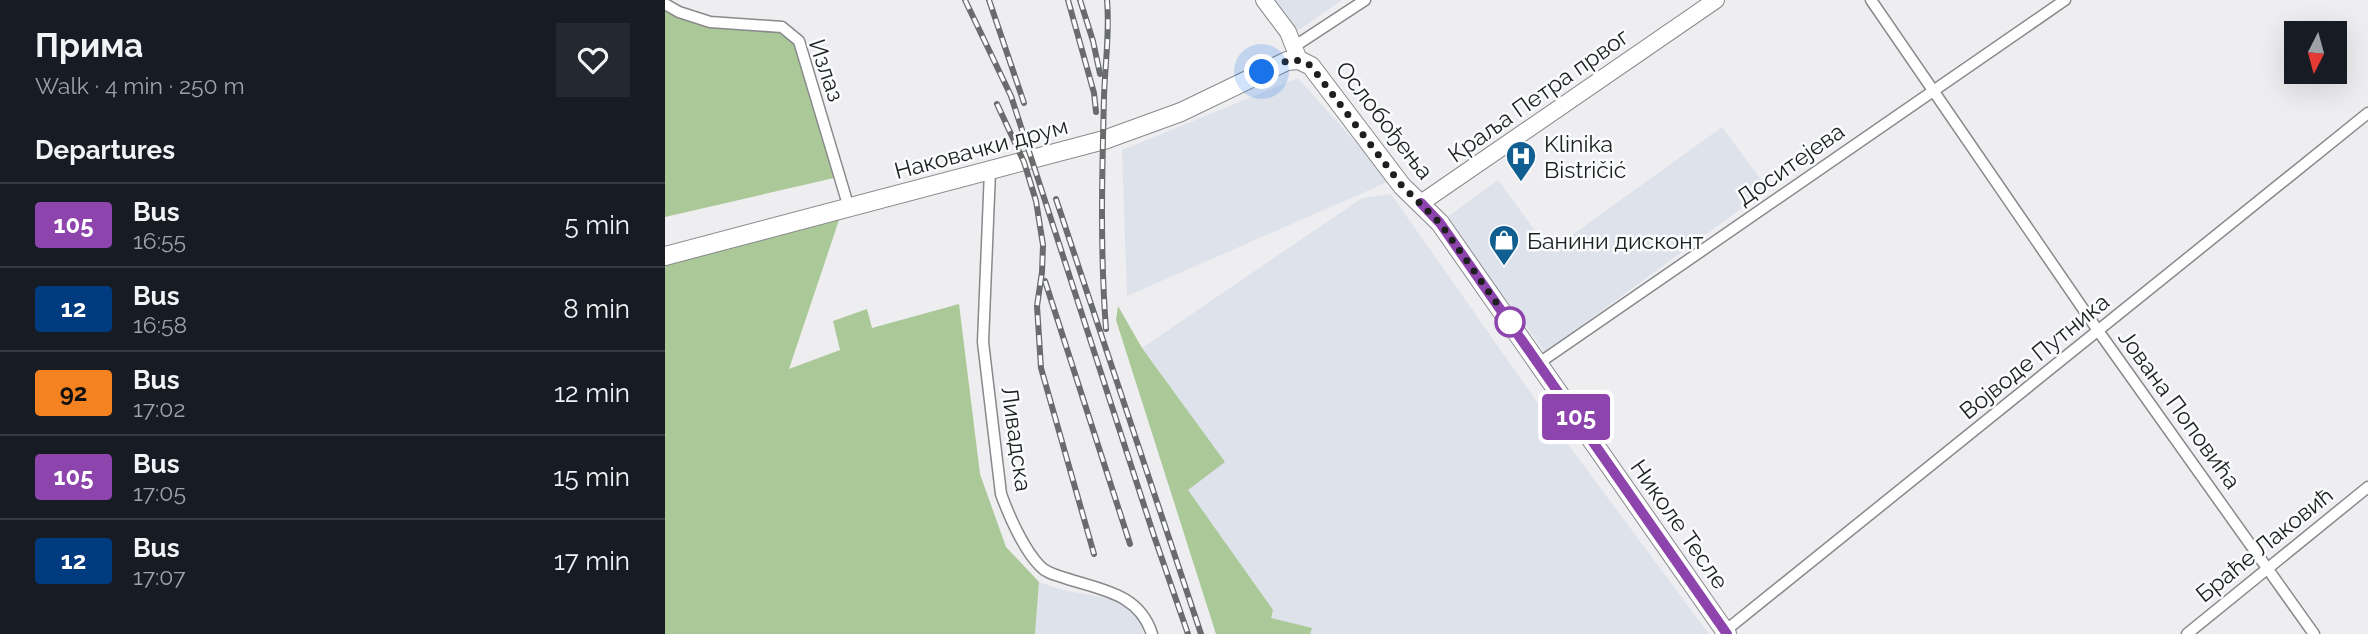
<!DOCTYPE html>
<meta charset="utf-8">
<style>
body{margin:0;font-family:Raleway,sans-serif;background:#242831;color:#f1f3f6;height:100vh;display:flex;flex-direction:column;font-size:26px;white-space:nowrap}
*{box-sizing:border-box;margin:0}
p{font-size:23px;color:#9ea1a6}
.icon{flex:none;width:38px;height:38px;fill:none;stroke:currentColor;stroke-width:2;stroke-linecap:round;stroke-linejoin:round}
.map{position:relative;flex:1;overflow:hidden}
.drawer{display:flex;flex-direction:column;background:#171b24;width:665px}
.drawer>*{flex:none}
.badge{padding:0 14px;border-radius:5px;font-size:24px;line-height:46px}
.needle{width:46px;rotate:186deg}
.tools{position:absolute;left:1619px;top:21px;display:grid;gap:14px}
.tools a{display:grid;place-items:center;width:63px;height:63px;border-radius:0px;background:#171b24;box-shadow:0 7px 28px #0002;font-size:35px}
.you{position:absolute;width:35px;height:35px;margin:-18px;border:5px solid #fff;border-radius:50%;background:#1a73e8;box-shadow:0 0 0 10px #1a73e833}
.map>.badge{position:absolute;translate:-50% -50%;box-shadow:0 0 0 4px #fff}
h2{padding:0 35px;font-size:26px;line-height:63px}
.round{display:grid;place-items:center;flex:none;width:74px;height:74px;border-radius:0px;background:#242831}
.overview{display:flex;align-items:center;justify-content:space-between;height:119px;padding:0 35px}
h1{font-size:33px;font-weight:700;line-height:52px}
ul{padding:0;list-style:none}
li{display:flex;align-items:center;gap:21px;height:84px;padding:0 35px;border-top:2px solid #363941}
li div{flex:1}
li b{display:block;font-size:26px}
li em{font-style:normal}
li .badge{min-width:77px;font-weight:700;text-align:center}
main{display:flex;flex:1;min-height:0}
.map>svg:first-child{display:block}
.built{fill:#dee2eb}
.green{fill:#aac898}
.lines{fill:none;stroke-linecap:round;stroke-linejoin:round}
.street-casing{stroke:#88898b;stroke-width:13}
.secondary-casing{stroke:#88898b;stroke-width:18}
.primary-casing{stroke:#88898b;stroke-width:20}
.street{stroke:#fff;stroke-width:10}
.secondary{stroke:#fff;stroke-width:16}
.primary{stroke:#fff;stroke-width:18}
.rail-casing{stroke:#6a6b6c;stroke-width:6}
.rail{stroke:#fbfcfe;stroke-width:3.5;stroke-dasharray:10;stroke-linecap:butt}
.line-casing{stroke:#fff;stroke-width:16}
.line{stroke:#8e44ad;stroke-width:10}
.walk{stroke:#1e1f1f;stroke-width:7;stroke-dasharray:0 12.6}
.stop-dot{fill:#fff;stroke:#8e44ad;stroke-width:3.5}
.labels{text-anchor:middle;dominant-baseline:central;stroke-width:5;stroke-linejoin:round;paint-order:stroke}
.street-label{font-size:23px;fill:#1e1f1f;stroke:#fbfcfe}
.poi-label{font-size:23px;fill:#1e1f1f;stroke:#fbfcfe;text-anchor:start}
</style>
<main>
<section class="drawer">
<div class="overview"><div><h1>Прима</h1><p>Walk · 4 min · 250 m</p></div><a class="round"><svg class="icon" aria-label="heart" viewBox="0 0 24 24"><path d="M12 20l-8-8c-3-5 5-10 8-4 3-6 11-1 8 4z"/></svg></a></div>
<h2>Departures</h2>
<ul>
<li><span class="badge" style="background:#8e44ad;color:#fff">105</span><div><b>Bus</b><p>16:55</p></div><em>5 min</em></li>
<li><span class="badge" style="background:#003b80;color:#fff">12</span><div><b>Bus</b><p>16:58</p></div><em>8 min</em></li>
<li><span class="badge" style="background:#f58220;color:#111">92</span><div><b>Bus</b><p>17:02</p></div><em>12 min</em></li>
<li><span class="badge" style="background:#8e44ad;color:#fff">105</span><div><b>Bus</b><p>17:05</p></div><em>15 min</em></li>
<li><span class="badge" style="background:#003b80;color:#fff">12</span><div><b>Bus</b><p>17:07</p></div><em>17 min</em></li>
</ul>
</section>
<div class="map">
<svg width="1703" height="634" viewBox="0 0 1703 634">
<rect width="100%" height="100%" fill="#eeeef0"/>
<g class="built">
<path d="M 607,0 L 677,0 L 631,32 Z"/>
<path d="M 633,78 L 725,181 L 462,296 L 457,150 Z"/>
<path d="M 1057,127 L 1103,189 L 880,352 L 781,218 L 833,180 L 885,251 Z"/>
<path d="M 726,194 L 879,412 L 1044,634 L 645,634 L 646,628 L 605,618 L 608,610 L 522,489 L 560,462 L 477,348 L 697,198 Z"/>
<path d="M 374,582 L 398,590 L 458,601 L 477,624 L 478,634 L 370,634 Z"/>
</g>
<g class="green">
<path d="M 0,8 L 114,32 L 129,44 L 169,178 L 0,217 Z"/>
<path d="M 175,217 L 124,369 L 175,350 L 168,321 L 202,309 L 207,328 L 294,304 L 315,474 L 341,547 L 374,582 L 370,634 L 0,634 L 0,262 Z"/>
<path d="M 453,306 L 477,348 L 560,462 L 523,490 L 608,610 L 606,618 L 647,628 L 645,634 L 551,634 L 451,320 Z"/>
</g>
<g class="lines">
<g class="street-casing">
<g id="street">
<path d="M 1206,0 L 1434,332 L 1649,634"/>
<path d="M 0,4 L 14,12 L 45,22 L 117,27 L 134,41 L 184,208"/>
<path d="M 630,46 L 700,0"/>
<path d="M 325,171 L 318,342 L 336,494 C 344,516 359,550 375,566 C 381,573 391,575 400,578 C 436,590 474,593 487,634"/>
<path d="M 874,363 L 1400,0"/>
<path d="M 1060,631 L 1703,113"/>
<path d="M 1522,634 L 1703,487"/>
</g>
</g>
<g class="secondary-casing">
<g id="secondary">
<path d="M 599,0 L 623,32 L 634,60"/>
<path d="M 756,203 L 1051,0"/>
</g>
</g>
<g class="primary-casing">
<path id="primary" d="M 0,256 L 439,140 L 516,112 L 622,61 L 634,60 L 646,66 L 737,186 L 775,223 L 1062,634"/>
</g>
<use href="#street" class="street"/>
<use href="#secondary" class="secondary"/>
<use href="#primary" class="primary"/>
<g class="rail-casing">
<g id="rail">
<path d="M 300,0 L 346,96 L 489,536 L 523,634"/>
<path d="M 324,0 L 359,103"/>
<path d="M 403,0 L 429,93 L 431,112"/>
<path d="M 415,0 L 428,41 L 435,74"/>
<path d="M 332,104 L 359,162 L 371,201 L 378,245 L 377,272 L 372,306 L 376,368 L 429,554"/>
<path d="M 391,199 L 536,634"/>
<path d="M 380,281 L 465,544"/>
<path d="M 441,329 C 435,252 437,174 439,97 C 440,64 445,32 442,0"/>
</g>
</g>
<use href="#rail" class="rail"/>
</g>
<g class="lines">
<g class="line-casing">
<path id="line" d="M 756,203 L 775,223 L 1062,634"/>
</g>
<use href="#line" class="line"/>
<path class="walk" d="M 597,72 C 614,64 629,54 646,66 L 737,186 L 775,223 L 845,322"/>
</g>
<defs>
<g id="hospital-pin" transform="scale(1.575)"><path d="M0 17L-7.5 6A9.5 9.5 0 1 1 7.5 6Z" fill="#115e91" stroke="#fbfcfe"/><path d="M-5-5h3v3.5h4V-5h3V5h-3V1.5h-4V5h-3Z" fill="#fff"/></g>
<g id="shop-pin" transform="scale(1.575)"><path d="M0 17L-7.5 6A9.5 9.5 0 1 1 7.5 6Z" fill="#115e91" stroke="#fbfcfe"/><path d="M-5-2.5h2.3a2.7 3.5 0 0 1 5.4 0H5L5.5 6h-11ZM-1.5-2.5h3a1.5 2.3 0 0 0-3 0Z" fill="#fff"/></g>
</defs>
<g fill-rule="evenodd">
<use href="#hospital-pin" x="856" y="156"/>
<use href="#shop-pin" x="839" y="240"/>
</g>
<circle class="stop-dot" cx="845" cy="322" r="14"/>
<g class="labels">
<g class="street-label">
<text transform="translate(162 70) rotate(71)">Излаз</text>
<text transform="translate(873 95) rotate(-35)">Краља Петра првог</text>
<text transform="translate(720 120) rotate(52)">Ослобођења</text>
<text transform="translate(316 148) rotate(-15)">Наковачки друм</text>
<text transform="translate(1125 164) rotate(-35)">Доситејева</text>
<text transform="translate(1369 356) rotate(-39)">Војводе Путника</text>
<text transform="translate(1515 409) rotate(54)">Јована Поповића</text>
<text transform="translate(352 439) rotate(82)">Ливадска</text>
<text transform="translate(1015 524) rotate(55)">Николе Тесле</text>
<text transform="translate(1599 544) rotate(-39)">Браће Лаковић</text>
</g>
<g class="poi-label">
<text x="879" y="143">Klinika<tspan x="879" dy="26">Bistričić</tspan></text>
<text x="862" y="240">Банини дисконт</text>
</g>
</g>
</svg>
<div class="tools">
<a><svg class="needle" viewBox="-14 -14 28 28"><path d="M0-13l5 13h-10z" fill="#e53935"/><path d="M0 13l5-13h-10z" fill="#9ea1a6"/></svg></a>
</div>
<div class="you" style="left:597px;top:72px"></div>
<b class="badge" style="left:911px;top:417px;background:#8e44ad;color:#fff">105</b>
</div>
</main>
